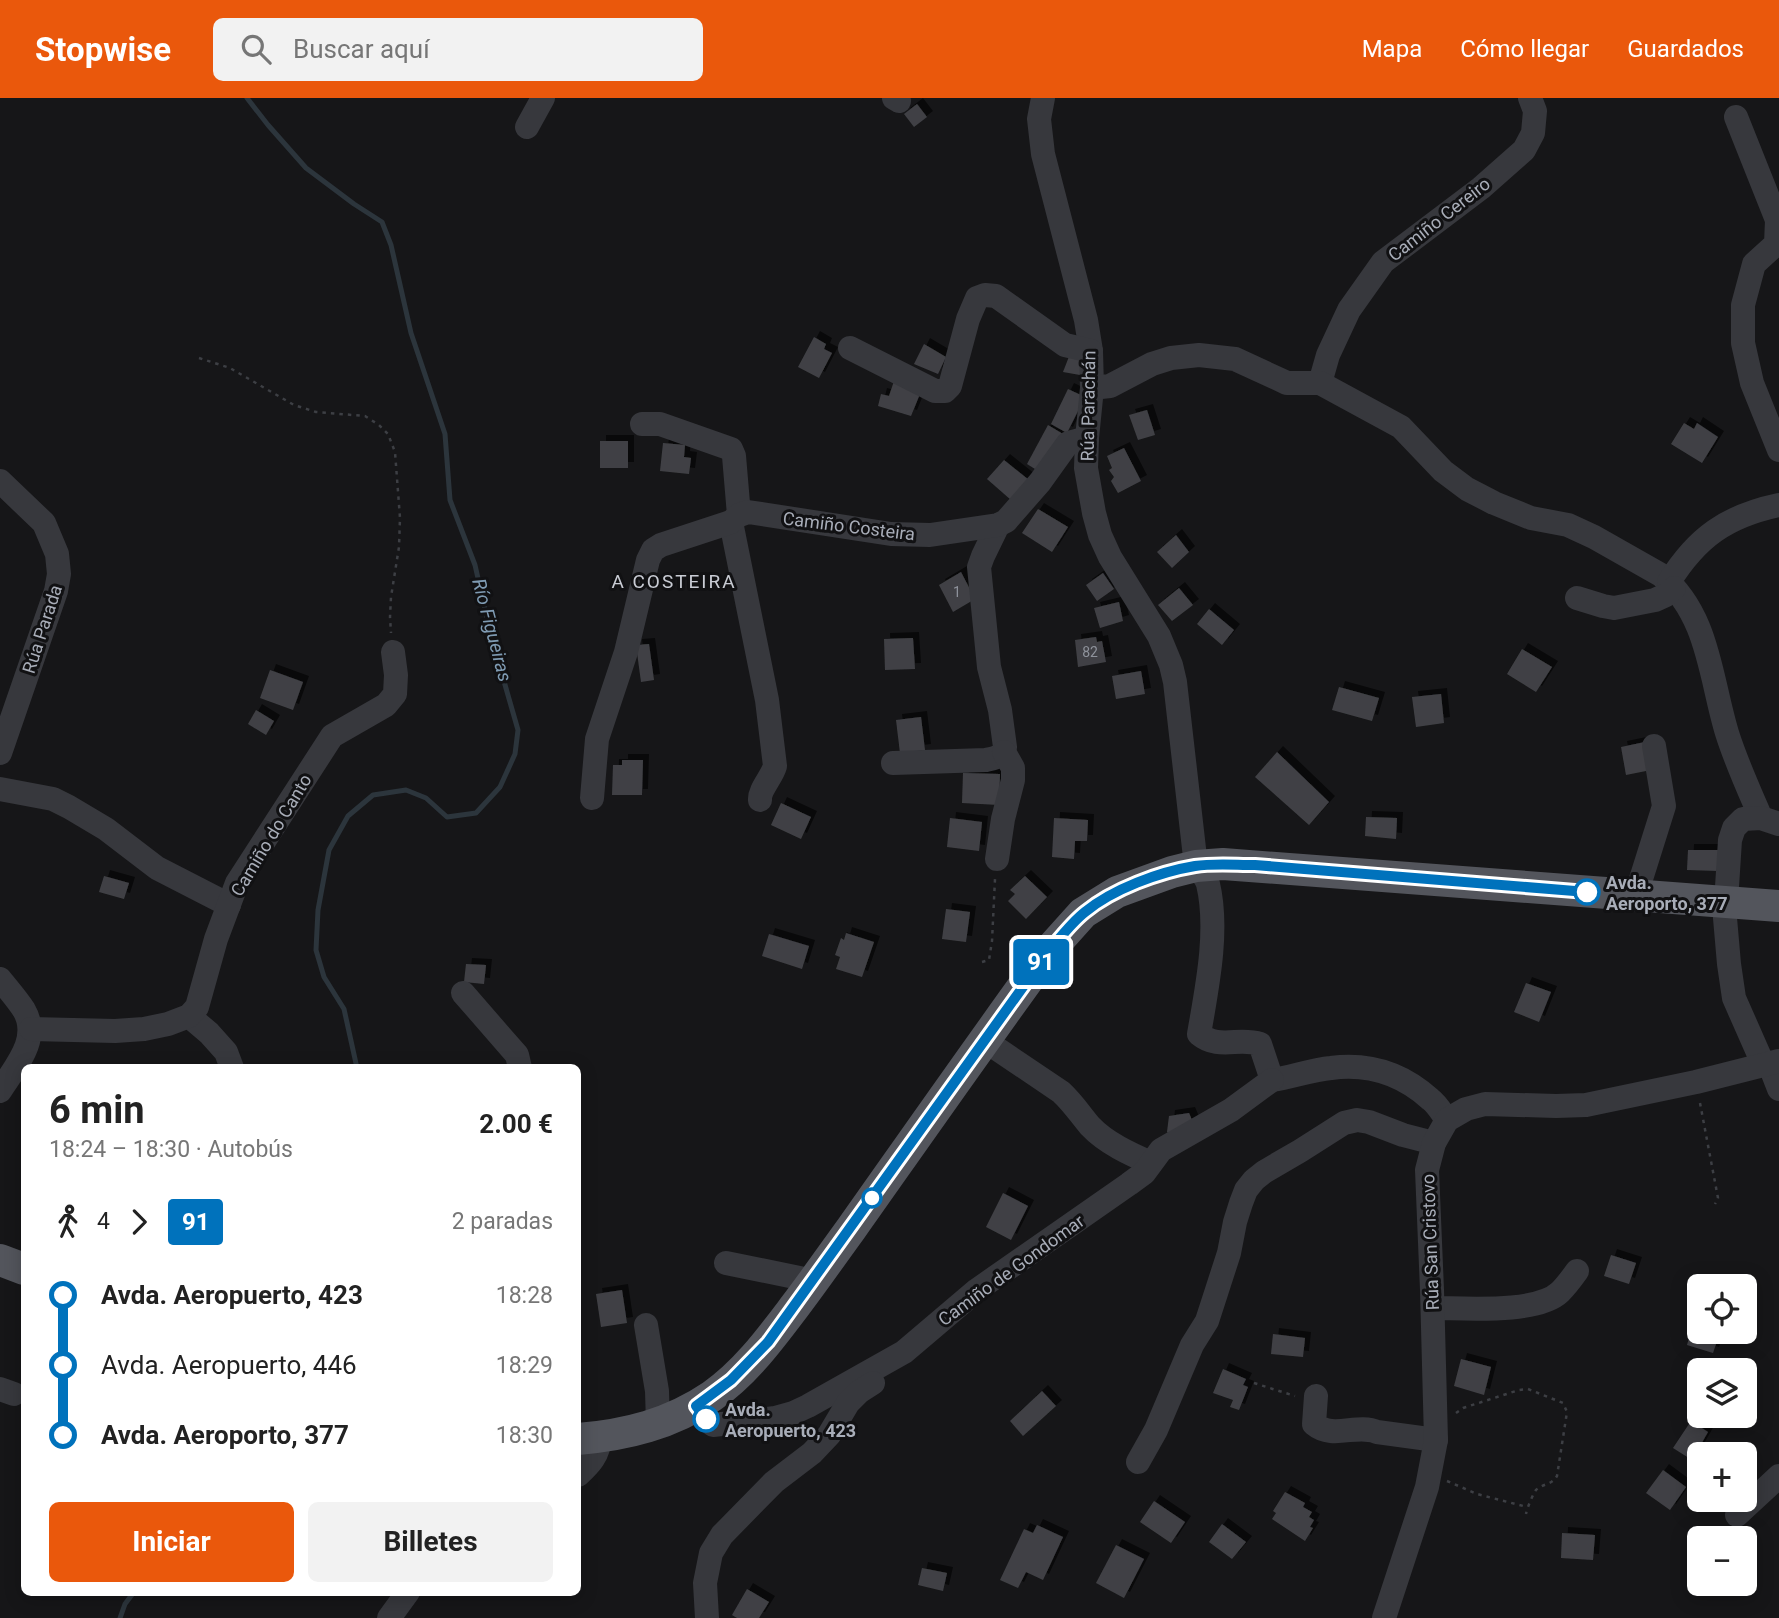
<!DOCTYPE html>
<html lang="es">
<meta charset="utf-8">
<style>
body{margin:0;font-family:Roboto,sans-serif;background:#f2f2f2;color:#222;height:100vh;display:flex;flex-direction:column;font-size:26px;white-space:nowrap}
*{box-sizing:border-box;margin:0}
p{font-size:23px;color:#767676}
.icon{flex:none;width:38px;height:38px;fill:none;stroke:currentColor;stroke-width:2;stroke-linecap:round;stroke-linejoin:round}
.map{position:relative;flex:1;overflow:hidden}
.details{position:absolute;left:21px;top:966px;width:560px;height:532px;display:flex;flex-direction:column;background:#fff;border-radius:10px;box-shadow:0 4px 18px #0003}
.details>*{flex:none}
.badge{padding:0 14px;border-radius:5px;font-size:24px;line-height:46px}
.controls{position:absolute;left:1687px;top:1176px;display:grid;gap:14px}
.controls a{display:grid;place-items:center;width:70px;height:70px;border-radius:10px;background:#fff;box-shadow:0 4px 18px #0003;font-size:35px}
.map>.badge{position:absolute;translate:-50% -50%;box-shadow:0 0 0 4px #fff}
.legs{display:flex;align-items:center;gap:10px;height:77px;padding:0 28px;font-size:23px}
.legs p{margin-inline-start:auto}
.headline{display:flex;align-items:center;justify-content:space-between;height:119px;padding:0 28px}
h1{font-size:38px;font-weight:700;line-height:52px}
.button{display:flex;gap:14px;margin-top:auto;padding:14px 28px}
.button a{flex:1;height:80px;border-radius:10px;background:#ea580c;color:#fff;font-size:28px;font-weight:700;line-height:80px;text-align:center}
.button a+a{background:#f2f2f2;color:#222}
ul{padding:0 28px;list-style:none}
li{display:flex;align-items:center;gap:24px;height:70px;font-size:26px}
li i{display:grid;place-items:center;width:10px;height:100%;margin:0 9px;background:currentColor}
li i::after{content:'';width:18px;height:18px;margin:-9px;border:5px solid;border-radius:50%;background:#fff}
li p{margin-inline-start:auto}
li:first-child i{background:linear-gradient(#0000 50%,currentColor 0)}
li:last-child i{background:linear-gradient(currentColor 50%,#0000 0)}
header{display:flex;align-items:center;gap:42px;box-sizing:border-box;height:98px;padding:0 35px;background:#ea580c;color:#fff}
header strong{font-size:33px}
nav{display:flex;gap:38px;margin-inline-start:auto;font-size:24px}
.search{width:490px;height:63px;background:#f2f2f2;display:flex;align-items:center;gap:18px;box-sizing:border-box;padding:0 24px;border-radius:10px;color:#767676;font-size:26px}
.map>svg:first-child{display:block}
.lines{fill:none;stroke-linecap:round;stroke-linejoin:round}
.stream{stroke:#2c353c;stroke-width:5}
.building{fill:#404145;filter:url(#shadow)}
.path{stroke:#3d3f44;stroke-width:2.5;stroke-dasharray:3.5 5;stroke-linecap:butt}
.minor{stroke:#37383d;stroke-width:24}
.major{stroke:#53555c;stroke-width:32}
.line-1-casing{stroke:#fff;stroke-width:16}
.line-1{stroke:#0072bc;stroke-width:10}
.stop-1-dot{fill:#fff;stroke:#0072bc;stroke-width:3.5}
.labels{text-anchor:middle;dominant-baseline:central;stroke-width:6;stroke-linejoin:round;paint-order:stroke}
.number-label{font-size:14px;fill:#8e929b}
.street-label{font-size:18px;fill:#a8adb8;stroke:#111113}
.stop-label{font-size:18px;font-weight:bold;fill:#a8adb8;stroke:#111113;text-anchor:start}
.neighbourhood-label{font-size:19px;letter-spacing:2px;fill:#c9ccd4;stroke:#111113}
.water-label{font-size:19px;font-style:italic;fill:#7f9bb3;stroke:#111113}
</style>
<header>
<strong>Stopwise</strong>
<div class="search"><svg class="icon" aria-label="search" viewBox="0 0 24 24"><circle cx="10" cy="10" r="6"/><path d="M15 15l6 6"/></svg>Buscar aquí</div>
<nav><a>Mapa</a><a>Cómo llegar</a><a>Guardados</a></nav>
</header>
<div class="map">
<svg width="1779" height="1520" viewBox="0 0 1779 1520">
<defs>
<filter id="shadow"><feDropShadow dx="6" dy="-6" stdDeviation="0" flood-color="#0009"/></filter>
</defs>
<rect width="100%" height="100%" fill="#161618"/>
<g class="lines">
<g class="stream">
<path d="M 247,0 L 268,27 L 306,70 L 354,106 L 382,124 L 391,147 L 411,235 L 445,336 L 450,402 L 475,467 L 491,538 L 518,632 L 515,656 L 500,689 L 476,715 L 447,719 L 426,700 L 406,692 L 373,697 L 348,718 L 329,752 L 318,812 L 316,852 L 324,879 L 344,911 L 357,970"/>
<path d="M 120,1520 L 125,1506 L 134,1494"/>
</g>
</g>
<g class="building">
<path d="M 917,6 L 927,19 L 914,29 L 904,16 Z"/>
<path d="M 814,239 L 826,246 L 824,251 L 832,255 L 819,280 L 798,269 Z"/>
<path d="M 924,246 L 946,259 L 938,276 L 914,266 Z"/>
<path d="M 1070,256 L 1080,263 L 1080,277 L 1063,274 Z"/>
<path d="M 894,283 L 922,291 L 911,318 L 878,308 L 881,296 L 889,298 Z"/>
<path d="M 1068,291 L 1085,299 L 1067,335 L 1051,326 Z"/>
<path d="M 1147,312 L 1155,337 L 1138,342 L 1129,317 Z"/>
<path d="M 1684,325 L 1694,331 L 1697,325 L 1718,339 L 1702,365 L 1671,346 Z"/>
<path d="M 1048,327 L 1063,336 L 1043,376 L 1027,366 Z"/>
<rect x="600" y="343" width="28" height="27"/>
<path d="M 663,345 L 685,347 L 684,359 L 691,360 L 689,376 L 660,373 Z"/>
<path d="M 1124,350 L 1141,383 L 1118,395 L 1111,383 L 1114,379 L 1109,372 L 1112,370 L 1107,358 Z"/>
<path d="M 1004,362 L 1029,382 L 1011,402 L 987,381 Z"/>
<path d="M 1038,411 L 1068,429 L 1052,454 L 1022,435 Z"/>
<path d="M 1176,437 L 1189,454 L 1172,470 L 1157,454 Z"/>
<path d="M 961,474 L 975,501 L 953,514 L 939,487 Z"/>
<path d="M 1103,475 L 1114,491 L 1097,503 L 1086,487 Z"/>
<path d="M 1179,490 L 1193,507 L 1172,523 L 1158,507 Z"/>
<path d="M 1119,504 L 1123,523 L 1100,530 L 1094,510 Z"/>
<path d="M 1209,511 L 1234,532 L 1222,547 L 1197,526 Z"/>
<path d="M 1096,539 L 1097,544 L 1102,543 L 1106,564 L 1078,569 L 1075,542 Z"/>
<path d="M 913,540 L 915,571 L 885,572 L 884,541 Z"/>
<path d="M 649,546 L 654,582 L 641,584 L 636,547 Z"/>
<path d="M 1522,551 L 1552,569 L 1536,594 L 1507,576 Z"/>
<path d="M 270,572 L 303,584 L 293,612 L 260,600 Z"/>
<path d="M 1141,573 L 1145,596 L 1116,601 L 1112,578 Z"/>
<path d="M 1339,589 L 1379,600 L 1372,623 L 1332,612 Z"/>
<path d="M 1441,596 L 1444,625 L 1416,629 L 1412,599 Z"/>
<path d="M 256,612 L 274,623 L 266,637 L 248,626 Z"/>
<path d="M 921,619 L 925,652 L 900,655 L 896,622 Z"/>
<path d="M 1645,644 L 1651,672 L 1626,677 L 1621,649 Z"/>
<path d="M 1277,654 L 1329,704 L 1309,727 L 1255,679 Z"/>
<path d="M 622,662 L 643,662 L 642,697 L 612,697 L 613,667 L 622,667 Z"/>
<path d="M 963,675 L 1000,676 L 999,707 L 962,705 Z"/>
<path d="M 781,705 L 811,719 L 801,741 L 771,727 Z"/>
<path d="M 1366,719 L 1397,720 L 1396,741 L 1365,738 Z"/>
<path d="M 950,720 L 982,724 L 979,753 L 947,749 Z"/>
<path d="M 1054,720 L 1088,722 L 1087,743 L 1075,743 L 1074,761 L 1052,759 Z"/>
<path d="M 1688,752 L 1719,752 L 1718,773 L 1687,772 Z"/>
<path d="M 104,778 L 129,785 L 124,801 L 99,794 Z"/>
<path d="M 1025,778 L 1047,799 L 1026,821 L 1008,803 L 1015,796 L 1010,792 Z"/>
<path d="M 946,811 L 970,814 L 966,844 L 942,841 Z"/>
<path d="M 846,835 L 874,844 L 862,879 L 836,871 L 840,859 L 835,857 L 841,840 L 844,842 Z"/>
<path d="M 769,836 L 809,848 L 802,871 L 762,858 Z"/>
<path d="M 466,866 L 486,867 L 484,886 L 464,884 Z"/>
<path d="M 1526,885 L 1551,894 L 1539,924 L 1514,914 Z"/>
<path d="M 1189,1015 L 1195,1029 L 1175,1041 L 1167,1034 L 1169,1018 Z"/>
<path d="M 1003,1095 L 1028,1108 L 1011,1142 L 986,1129 Z"/>
<path d="M 1611,1157 L 1636,1165 L 1629,1186 L 1604,1178 Z"/>
<path d="M 622,1192 L 627,1225 L 601,1229 L 596,1196 Z"/>
<path d="M 1692,1229 L 1699,1231 L 1699,1234 L 1720,1234 L 1713,1255 L 1687,1247 Z"/>
<path d="M 1273,1236 L 1305,1240 L 1303,1259 L 1271,1256 Z"/>
<path d="M 1461,1261 L 1491,1269 L 1484,1297 L 1454,1288 Z"/>
<path d="M 1223,1271 L 1246,1281 L 1243,1287 L 1248,1289 L 1239,1312 L 1230,1309 L 1233,1302 L 1213,1295 Z"/>
<path d="M 1042,1293 L 1056,1308 L 1023,1338 L 1010,1323 Z"/>
<path d="M 1691,1323 L 1708,1334 L 1692,1362 L 1673,1350 Z"/>
<path d="M 1663,1372 L 1686,1389 L 1670,1412 L 1646,1395 Z"/>
<path d="M 1285,1394 L 1305,1405 L 1303,1409 L 1312,1414 L 1309,1419 L 1314,1422 L 1310,1429 L 1313,1430 L 1305,1443 L 1272,1421 L 1276,1415 L 1273,1413 Z"/>
<path d="M 1154,1403 L 1185,1424 L 1171,1445 L 1140,1424 Z"/>
<path d="M 1222,1426 L 1246,1444 L 1232,1461 L 1209,1444 Z"/>
<path d="M 1037,1427 L 1063,1439 L 1043,1482 L 1026,1474 L 1018,1490 L 1000,1482 L 1024,1431 L 1033,1435 Z"/>
<path d="M 1562,1435 L 1595,1437 L 1593,1462 L 1561,1460 Z"/>
<path d="M 1116,1447 L 1144,1461 L 1124,1500 L 1096,1485 Z"/>
<path d="M 922,1470 L 947,1475 L 943,1493 L 918,1487 Z"/>
<path d="M 747,1491 L 769,1504 L 759,1520 L 737,1520 L 732,1517 Z"/>
</g>
<g class="lines">
<g class="path">
<path d="M 199,260 L 230,270 L 294,307 L 316,314 L 365,318 L 379,327 L 388,336 L 395,354 L 400,420 L 399,449 L 391,499 L 390,519 L 391,535"/>
<path d="M 982,864 L 989,862 L 992,843 L 995,781"/>
<path d="M 1700,1005 L 1718,1100 L 1715,1106"/>
<path d="M 1254,1285 L 1295,1298"/>
<path d="M 1456,1315 L 1463,1310 L 1519,1292 L 1528,1291 L 1563,1305 L 1567,1314 L 1557,1378 C 1551,1388 1543,1385 1536,1392 C 1533,1396 1527,1410 1526,1416"/>
<path d="M 1447,1383 L 1477,1396 L 1527,1409"/>
</g>
<g class="minor">
<path d="M 894,0 L 899,3"/>
<path d="M 1043,0 L 1039,21 L 1043,56 L 1086,222 L 1091,253 L 1092,290 L 1087,340 L 1086,370 L 1094,415 L 1100,437 L 1110,459 L 1159,538 L 1171,567 L 1175,584 L 1196,768 C 1200,773 1206,779 1208,786 C 1219,832 1207,890 1199,936 C 1218,952 1239,939 1260,946 L 1272,982 C 1292,979 1311,972 1331,970 C 1369,965 1401,975 1430,1001 C 1437,1006 1442,1015 1447,1022"/>
<path d="M 1736,19 L 1777,122 L 1776,146 L 1754,166 L 1743,207 L 1743,245 L 1752,285 L 1779,352"/>
<path d="M 527,29 L 543,0"/>
<path d="M 850,250 L 935,293 L 945,293 L 950,288 L 968,221 L 977,200 L 985,197 L 996,198 L 1065,247 L 1091,253"/>
<path d="M 1320,285 L 1328,257 L 1349,212 L 1383,164 L 1481,90 L 1524,52 L 1533,35 L 1535,13 L 1530,0"/>
<path d="M 1092,290 L 1110,288 L 1152,266 L 1171,260 L 1199,257 L 1235,261 L 1287,285 L 1320,285 L 1401,329 L 1443,373 L 1467,391 L 1494,405 L 1531,420 L 1568,427 L 1594,439 L 1661,477 C 1709,517 1710,579 1727,635 C 1736,664 1749,692 1761,720"/>
<path d="M 642,326 L 660,326 L 731,351 L 734,358 L 739,417"/>
<path d="M 0,383 L 44,425 L 57,456 L 59,476 L 56,493 L 0,655"/>
<path d="M 731,424 L 767,602 L 775,668 C 772,679 759,692 760,702"/>
<path d="M 1669,484 C 1697,439 1727,418 1779,407"/>
<path d="M 1577,500 L 1603,508 L 1614,510 L 1655,502 L 1666,497 L 1674,490"/>
<path d="M 893,665 L 986,662 C 995,660 1003,659 1005,649 L 1000,612 L 989,569 L 979,469 L 983,458 L 998,427"/>
<path d="M 0,691 L 53,701 L 69,709 L 106,731 L 157,770 L 229,807"/>
<path d="M 592,700 L 597,641 L 626,554 L 648,462 L 653,452 L 661,447 L 731,424 L 739,417 L 748,414 L 891,436 L 930,437 L 998,427 L 1006,423 L 1040,384 L 1068,345 L 1087,340"/>
<path d="M 1779,726 L 1761,720 L 1743,721 L 1734,730 L 1730,742 L 1725,820 L 1729,866 L 1734,900 L 1760,959 L 1772,973 L 1779,991"/>
<path d="M 997,761 L 1003,721 L 1013,682 L 1013,670 L 1004,654"/>
<path d="M 1640,797 L 1641,781 L 1664,708 L 1654,648"/>
<path d="M 0,881 C 8,891 17,901 24,912 C 41,941 15,969 0,993"/>
<path d="M 463,895 L 517,957 L 520,970"/>
<path d="M 189,918 L 209,935 L 226,954 L 232,970"/>
<path d="M 31,931 L 115,933 L 144,931 L 168,926 L 189,918 L 197,909 L 216,841 L 237,785 L 332,638 L 386,607 L 395,596 L 396,577 L 393,554"/>
<path d="M 984,942 L 1061,994 C 1072,1004 1080,1016 1090,1028 C 1106,1045 1130,1056 1151,1065"/>
<path d="M 726,1165 L 814,1183"/>
<path d="M 1433,1210 C 1465,1210 1537,1216 1560,1194 C 1566,1188 1572,1180 1577,1173"/>
<path d="M 646,1227 L 657,1293 L 658,1326"/>
<path d="M 0,1291 L 14,1296"/>
<path d="M 1316,1298 L 1314,1326 C 1333,1342 1357,1325 1377,1334 L 1436,1342"/>
<path d="M 696,1308 L 706,1321 L 713,1327 L 775,1320 L 793,1315 L 808,1308 L 904,1254 L 977,1192 L 1129,1086 L 1144,1075 L 1161,1052 L 1231,1012 L 1272,982"/>
<path d="M 1138,1364 L 1156,1332 L 1192,1247 L 1207,1223 L 1229,1155 L 1235,1124 L 1241,1105 L 1246,1092 L 1254,1082 L 1264,1074 L 1300,1053 L 1344,1025 L 1357,1022 L 1369,1024 L 1403,1037 L 1434,1045"/>
<path d="M 578,1377 C 589,1367 600,1356 599,1340"/>
<path d="M 1737,1417 L 1779,1378"/>
<path d="M 389,1520 L 408,1494"/>
<path d="M 707,1520 L 705,1485 L 711,1455 L 722,1437 L 774,1384 L 812,1355 L 829,1337 L 848,1305 L 859,1294 L 873,1285"/>
<path d="M 1384,1520 L 1427,1389 L 1436,1342 L 1432,1192 L 1427,1072 L 1434,1045 L 1447,1022 L 1466,1011 L 1485,1006 L 1556,1008 L 1586,1007 L 1696,984 L 1779,963"/>
</g>
<g class="major">
<path d="M 0,1162 L 24,1171"/>
<path d="M 578,1341 C 626,1337 671,1326 712,1298 C 746,1274 770,1241 795,1208 C 814,1183 832,1157 851,1131 C 916,1039 981,946 1048,854 L 1083,815 L 1117,794 L 1172,774 L 1196,768 L 1223,766 L 1779,808"/>
</g>
</g>
<g class="lines">
<g class="line-1-casing">
<path id="line-1" d="M 706,1321 L 696,1308 L 731,1282 L 768,1244 L 1048,854 C 1060,840 1071,825 1085,814 C 1113,791 1159,774 1195,768 C 1214,765 1235,767 1255,767 L 1587,794"/>
</g>
<use href="#line-1" class="line-1"/>
</g>
<g class="stop-1-dot">
<circle cx="1587" cy="794" r="12"/>
<circle cx="872" cy="1100" r="9"/>
<circle cx="706" cy="1321" r="12"/>
</g>
<g class="labels">
<g class="number-label">
<text x="957" y="494">1</text>
<text x="1090" y="554">82</text>
</g>
<g class="street-label">
<text transform="translate(1439 121) rotate(-38)">Camiño Cereiro</text>
<text transform="translate(1088 308) rotate(-89)">Rúa Parachán</text>
<text transform="translate(849 428) rotate(7)">Camiño Costeira</text>
<text transform="translate(42 531) rotate(-72)">Rúa Parada</text>
<text transform="translate(271 737) rotate(-59)">Camiño do Canto</text>
<text transform="translate(1430 1144) rotate(-92)">Rúa San Cristovo</text>
<text transform="translate(1011 1172) rotate(-36)">Camiño de Gondomar</text>
</g>
<g class="stop-label">
<text x="1606" y="784">Avda.<tspan x="1606" dy="21">Aeroporto, 377</tspan></text>
<text x="725" y="1311">Avda.<tspan x="725" dy="21">Aeropuerto, 423</tspan></text>
</g>
<g class="neighbourhood-label">
<text x="674" y="483">A COSTEIRA</text>
</g>
<g class="water-label">
<text transform="translate(492 532) rotate(75)">Río Figueiras</text>
</g>
</g>
</svg>
<div class="controls">
<a><svg class="icon" aria-label="locate" viewBox="0 0 24 24"><circle cx="12" cy="12" r="6"/><path d="M12 2v4M12 18v4M2 12h4M18 12h4"/></svg></a>
<a><svg class="icon" aria-label="layers" viewBox="0 0 24 24"><path d="M12 4l9 5-9 5-9-5zM3 14l9 5 9-5"/></svg></a>
<a>+</a>
<a>−</a>
</div>
<b class="badge" style="left:1041px;top:864px;background:#0072bc;color:#fff">91</b>
<section class="details">
<div class="headline"><div><h1>6 min</h1><p>18:24 – 18:30 · Autobús</p></div><b>2.00 €</b></div>
<div class="legs"><svg class="icon" aria-label="walk" viewBox="0 0 24 24"><circle cx="13" cy="4" r="2"/><path d="M13 8l-2 6 4 7M11 14l-3 7M7 12l3-4h3l4 4"/></svg>4<svg class="icon" aria-label="forward" viewBox="0 0 24 24"><path d="M9 5l7 7-7 7"/></svg><b class="badge" style="background:#0072bc;color:#fff">91</b><p>2 paradas</p></div>
<ul>
<li><i style="color:#0072bc"></i><b>Avda. Aeropuerto, 423</b><p>18:28</p></li>
<li><i style="color:#0072bc"></i><span>Avda. Aeropuerto, 446</span><p>18:29</p></li>
<li><i style="color:#0072bc"></i><b>Avda. Aeroporto, 377</b><p>18:30</p></li>
</ul>
<div class="button"><a>Iniciar</a><a>Billetes</a></div>
</section>
</div>
